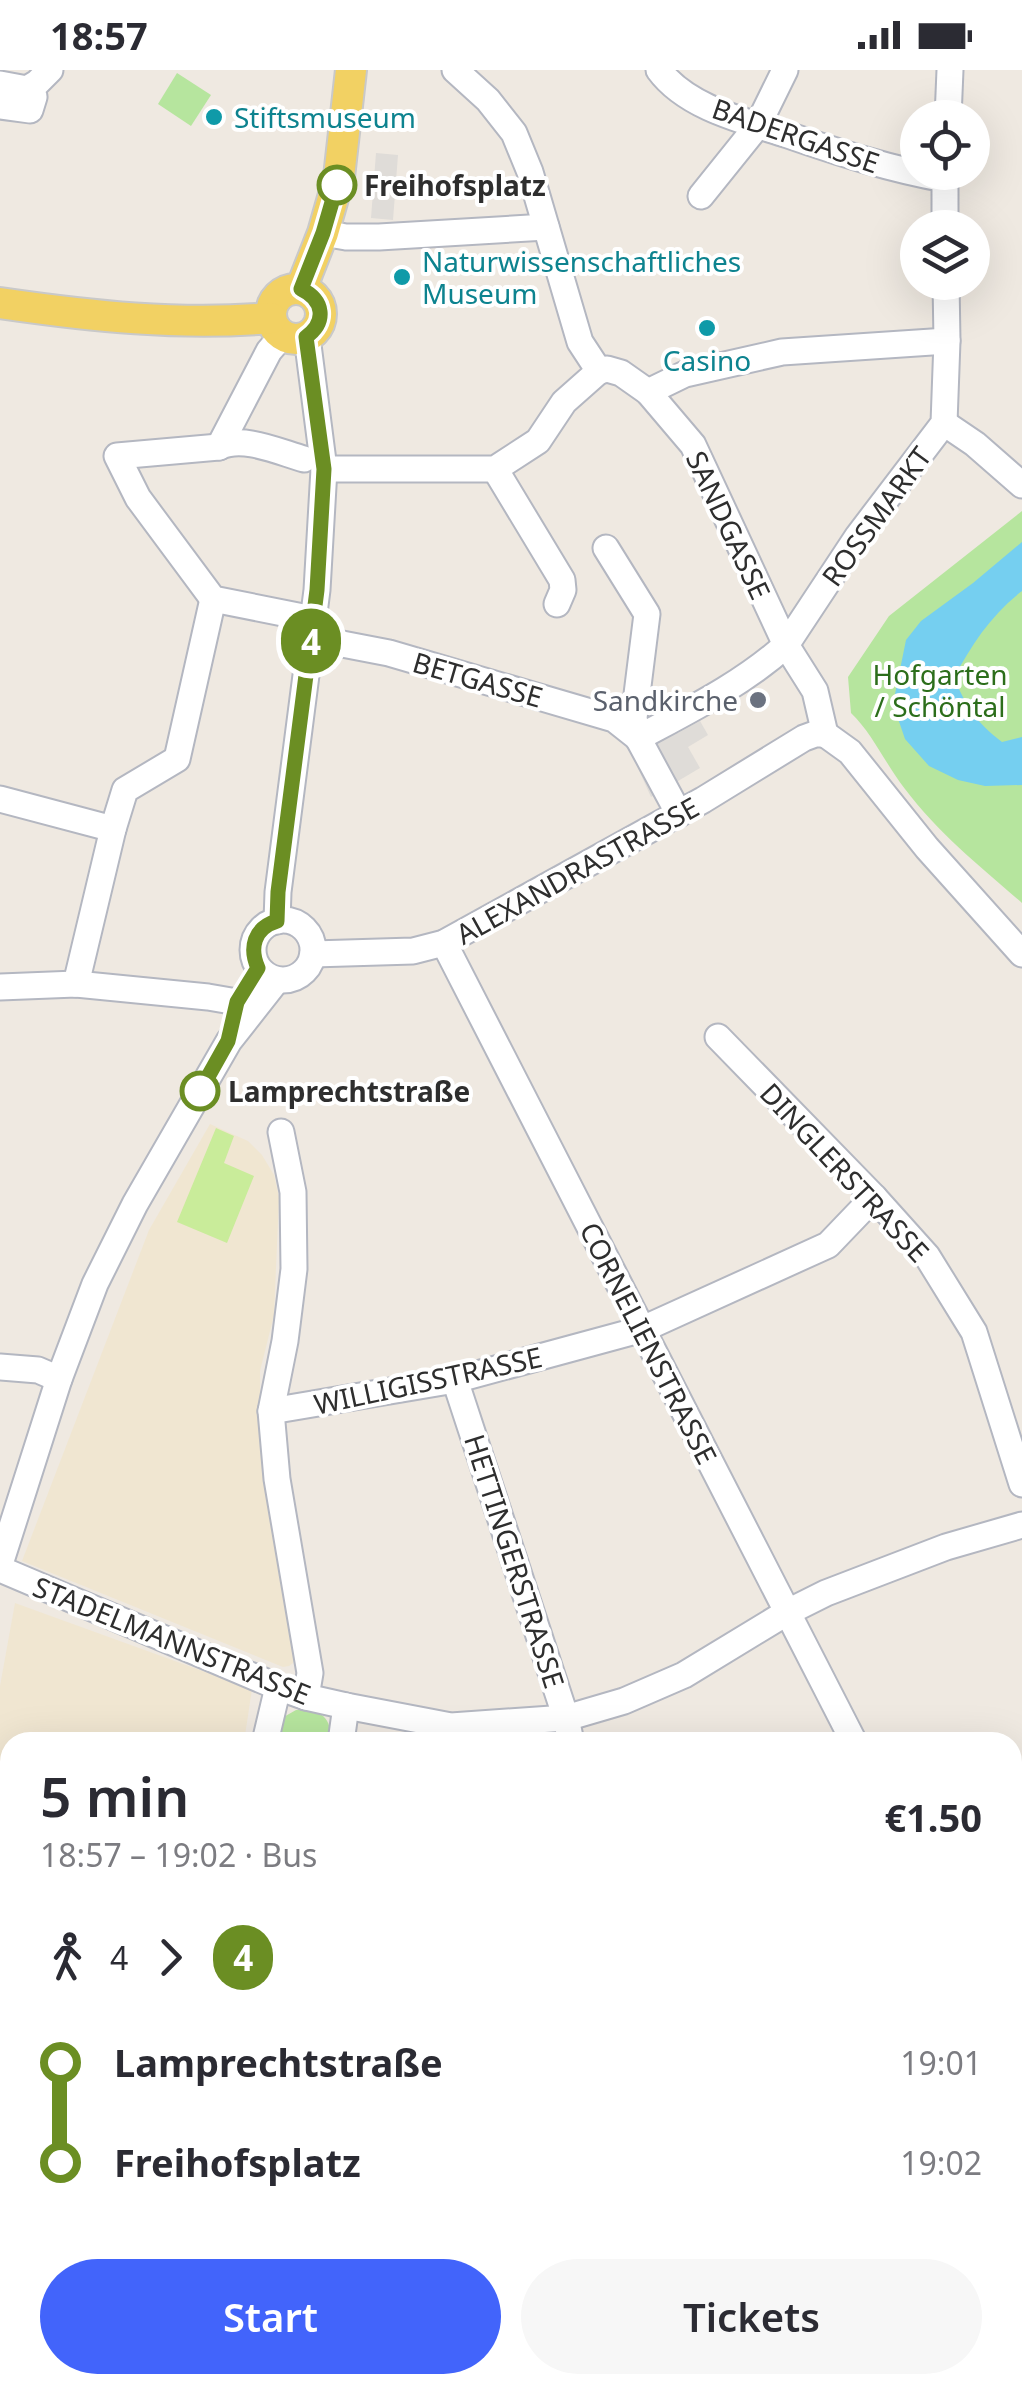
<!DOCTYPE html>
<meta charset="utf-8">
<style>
body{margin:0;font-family:"Noto Sans",sans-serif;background:#f7f7f7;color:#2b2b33;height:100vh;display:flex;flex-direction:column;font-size:38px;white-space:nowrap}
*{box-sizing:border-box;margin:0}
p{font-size:32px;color:#7c7c81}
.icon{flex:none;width:55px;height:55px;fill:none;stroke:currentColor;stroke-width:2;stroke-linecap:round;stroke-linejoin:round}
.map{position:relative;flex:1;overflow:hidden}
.side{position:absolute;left:0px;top:1662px;width:1022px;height:662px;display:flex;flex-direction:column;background:#fff;border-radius:30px 30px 0 0;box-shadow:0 10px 40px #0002}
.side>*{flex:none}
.badge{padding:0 20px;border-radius:32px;font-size:35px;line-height:65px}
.buttons{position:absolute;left:900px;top:30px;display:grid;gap:20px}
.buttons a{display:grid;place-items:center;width:90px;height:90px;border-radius:50%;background:#fff;box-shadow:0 10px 40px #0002;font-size:50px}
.map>.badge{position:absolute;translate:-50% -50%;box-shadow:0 0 0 5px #fff}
.legs{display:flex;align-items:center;gap:15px;height:110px;padding:0 40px;font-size:32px}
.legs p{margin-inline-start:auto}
.summary{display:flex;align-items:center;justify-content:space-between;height:170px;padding:0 40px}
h1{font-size:55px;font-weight:600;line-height:75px}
.primary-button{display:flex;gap:20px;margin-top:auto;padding:20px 40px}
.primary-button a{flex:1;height:115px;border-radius:60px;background:#4264fb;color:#fff;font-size:40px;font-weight:600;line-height:115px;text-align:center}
.primary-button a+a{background:#f7f7f7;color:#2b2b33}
ul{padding:0 40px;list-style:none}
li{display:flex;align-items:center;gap:35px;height:100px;font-size:38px}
li i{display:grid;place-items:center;width:15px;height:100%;margin:0 12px;background:currentColor}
li i::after{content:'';width:25px;height:25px;margin:-12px;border:8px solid;border-radius:50%;background:#fff}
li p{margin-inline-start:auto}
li:first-child i{background:linear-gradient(#0000 50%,currentColor 0)}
li:last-child i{background:linear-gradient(currentColor 50%,#0000 0)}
.status{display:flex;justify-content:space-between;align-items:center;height:70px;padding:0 50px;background:#fff;direction:ltr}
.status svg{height:28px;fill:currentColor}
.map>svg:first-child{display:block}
.education{fill:#f0e6d1}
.green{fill:#b6e59e}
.pitch{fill:#c9ec9a}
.plaza{fill:#dfdcd8}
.water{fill:#75cff0}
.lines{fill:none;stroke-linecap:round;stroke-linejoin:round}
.minor-casing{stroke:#b4b7c1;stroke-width:29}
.major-casing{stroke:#c9c9c9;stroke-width:34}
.highway-casing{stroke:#c9c9c9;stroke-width:39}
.minor{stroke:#fff;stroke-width:25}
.major{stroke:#f2d163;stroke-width:30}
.highway{stroke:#ffa35c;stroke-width:35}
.rail{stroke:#a3a6b8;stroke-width:5}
.line-1-casing{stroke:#fff;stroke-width:22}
.line-1{stroke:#6b8e23;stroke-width:15}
.culture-dot{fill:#0f9aa8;stroke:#fff;stroke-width:4}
.stop-1-dot{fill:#fff;stroke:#6b8e23;stroke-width:5}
.worship-dot{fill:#6b7280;stroke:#fff;stroke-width:4}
.labels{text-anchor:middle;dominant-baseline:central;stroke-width:8;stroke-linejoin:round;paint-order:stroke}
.culture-label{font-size:28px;fill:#0d838f;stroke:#fff;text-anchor:start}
.street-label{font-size:28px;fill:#2e2e2e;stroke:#fff}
.stop-label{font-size:28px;font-weight:bold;fill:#2e2e2e;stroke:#fff;text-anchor:start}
.park-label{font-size:28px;fill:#2c6e1b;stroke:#fff}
.worship-label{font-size:28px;fill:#5b616d;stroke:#fff;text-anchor:end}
</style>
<div class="status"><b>18:57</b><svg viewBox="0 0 49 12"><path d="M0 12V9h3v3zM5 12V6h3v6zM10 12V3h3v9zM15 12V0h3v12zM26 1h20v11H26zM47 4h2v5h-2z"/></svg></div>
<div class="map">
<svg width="1022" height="2324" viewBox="0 0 1022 2324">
<rect width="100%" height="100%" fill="#efe9e1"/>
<g class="education">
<path d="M 210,1054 L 248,1071 L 262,1085 L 274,1105 L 279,1127 L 274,1245 L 260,1301 L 260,1323 L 263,1403 L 294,1586 L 293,1593 L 289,1596 L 283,1597 L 22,1491 L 149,1160 Z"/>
<path d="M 15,1533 L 252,1619 L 244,1672 L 10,1672 L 10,1803 L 0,1801 L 0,1616 Z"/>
<path d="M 10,2302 L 10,2315 L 387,2315 L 388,2324 L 6,2324 Z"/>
</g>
<g class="green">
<path d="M 177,3 L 211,25 L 191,56 L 158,34 Z"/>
<path d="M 1022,441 L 1022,833 C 981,797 938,763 905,719 C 886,695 873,664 851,643 L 848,607 L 889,546 Z"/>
<path d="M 296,1640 C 322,1640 331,1646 331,1672 L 275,1672 L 282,1648 Z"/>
<path d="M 733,2315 L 947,2315 L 949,2322 L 740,2316 Z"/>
</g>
<path class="pitch" d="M 216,1058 L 234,1066 L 224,1093 L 254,1106 L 227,1173 L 177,1152 Z"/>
<g class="plaza">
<path d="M 376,83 L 398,85 L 393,150 L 371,148 Z"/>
<path d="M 620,643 L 654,644 L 678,663 L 700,651 L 708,665 L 688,677 L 700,698 L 651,727 L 628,676 L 613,665 Z"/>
</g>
<path class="water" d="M 1022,472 L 1022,521 C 992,544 971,575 954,608 C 967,638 976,652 1002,672 L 1022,667 L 1022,715 L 985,716 L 958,710 L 929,696 L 905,669 L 893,634 L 906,570 L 921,551 L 973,513 Z"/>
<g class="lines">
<g class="minor-casing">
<g id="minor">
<path d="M 455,0 L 488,30 L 514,63 L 530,102 L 580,272 L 599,301"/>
<path d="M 659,0 C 687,38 745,51 788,65 C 840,83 890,99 945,109"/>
<path d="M 0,14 L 27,19"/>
<path d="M 27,19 L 37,13 L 50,0"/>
<path d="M 0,36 L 30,40 L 34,27 L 27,19"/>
<path d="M 948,48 L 950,0"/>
<path d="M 945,102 L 945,158"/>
<path d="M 701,126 L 758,55 L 785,0"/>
<path d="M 323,163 L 346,167 L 379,167 L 546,157"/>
<path d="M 599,301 L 607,299 L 621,303 L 648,322 L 693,375 L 786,575 L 815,621 L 825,664"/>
<path d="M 648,322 L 685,304 L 782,282 L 947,271"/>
<path d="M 944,353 L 975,374 L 1022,415"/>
<path d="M 219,377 L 269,281 L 282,266"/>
<path d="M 304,389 C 279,382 243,365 219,377 L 117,386 L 138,428 L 213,529 L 313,549"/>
<path d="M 324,399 L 495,399 L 538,371 L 564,332 L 599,301"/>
<path d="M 495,399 L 562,510 L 563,520 L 557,534"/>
<path d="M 606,478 L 647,544 L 634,648 L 638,668 L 679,744"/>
<path d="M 311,568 L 389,583 L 614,649 L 638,668"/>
<path d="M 825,664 L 850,682 L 927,778 L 1022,884"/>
<path d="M 638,668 C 688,641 743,614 786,575 L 858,466 L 944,353 L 947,271 L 946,212"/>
<path d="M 0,729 L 113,759"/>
<circle cx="283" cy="880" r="30"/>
<path d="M 277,851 L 278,822 L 317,520 L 324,399 L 307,267"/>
<path d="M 444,873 L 854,1672"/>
<path d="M 313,884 L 413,881 L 444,873 L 703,730 L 804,668 L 815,664 L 825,664"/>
<path d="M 76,914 L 113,759 L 125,720 L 177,689 L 213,529"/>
<path d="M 0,917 L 76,914 L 208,927 L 237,932 L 252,940"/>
<path d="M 718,967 L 874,1127 L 927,1186 L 974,1262 L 1022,1414"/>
<path d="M 281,1062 L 293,1122 L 294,1199 L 285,1271 L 271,1341 L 277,1409 L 310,1603 L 306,1627"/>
<path d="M 0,1297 L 38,1300 L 59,1309"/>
<path d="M 455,1310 L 566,1648 L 571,1672"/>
<path d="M 271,1341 L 455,1310 L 643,1259 L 828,1175 L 874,1127"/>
<path d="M 0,1494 L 59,1309 L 95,1214 L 135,1134 L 229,971 L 277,910"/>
<path d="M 0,1499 L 278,1617 L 306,1627 L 346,1636 L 451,1656 L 566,1648 L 624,1631 L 684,1605 L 786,1543 L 826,1523 L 946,1477 L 1022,1455"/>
<path d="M 265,1672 L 278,1617"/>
<path d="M 341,1672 L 346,1636"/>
<path d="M 1012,1768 L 1022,1768"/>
<path d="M 0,1831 L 10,1833"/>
<path d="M 1012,1982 L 1022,2000"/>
<path d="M 1012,2132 L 1022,2132"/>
<path d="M 409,2324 L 411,2315"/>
</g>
</g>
<g class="major-casing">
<g id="major">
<circle cx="296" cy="244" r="25"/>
<path d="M 301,219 L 323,163 L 339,107 L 351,0"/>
<path d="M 0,233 C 90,246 180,256 271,248"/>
</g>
</g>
<g class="highway-casing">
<g id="highway">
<path d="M 0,2110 L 10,2113"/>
<path d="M 0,2156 L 10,2159"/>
<path d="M 1012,2260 L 1022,2260"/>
<path d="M 1012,2285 L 1022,2285"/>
</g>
</g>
<use href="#minor" class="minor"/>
<use href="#major" class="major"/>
<use href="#highway" class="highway"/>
<g class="rail">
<path d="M 0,2060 L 10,2064"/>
<path d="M 1012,2204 L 1022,2204"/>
</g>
</g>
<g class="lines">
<g class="line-1-casing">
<path id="line-1" d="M 200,1021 L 228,971 L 237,932 L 258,898 C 249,878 254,858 277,851 L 278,822 L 317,520 L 324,399 L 306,267 C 327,252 324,230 301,219 L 323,163 L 337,115"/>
</g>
<use href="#line-1" class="line-1"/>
</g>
<g class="culture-dot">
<circle cx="214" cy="47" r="10"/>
<circle cx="402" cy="207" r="10"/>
<circle cx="707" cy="258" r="10"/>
</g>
<g class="stop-1-dot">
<circle cx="337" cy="115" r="18"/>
<circle cx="200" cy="1021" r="18"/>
</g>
<circle class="worship-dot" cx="758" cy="630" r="10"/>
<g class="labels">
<g class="culture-label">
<text x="234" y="47">Stiftsmuseum</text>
<text x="422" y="191">Naturwissenschaftliches<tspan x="422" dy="32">Museum</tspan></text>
<text x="707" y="290" text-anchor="middle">Casino</text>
</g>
<g class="street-label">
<text transform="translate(796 65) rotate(19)">BADERGASSE</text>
<text transform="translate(876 446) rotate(-54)">ROSSMARKT</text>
<text transform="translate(729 455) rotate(65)">SANDGASSE</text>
<text transform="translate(478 609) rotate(16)">BETGASSE</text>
<text transform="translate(577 800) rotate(-29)">ALEXANDRASTRASSE</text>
<text transform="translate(845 1102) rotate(47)">DINGLERSTRASSE</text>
<text transform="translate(649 1273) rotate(63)">CORNELIENSTRASSE</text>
<text transform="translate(428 1310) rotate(-12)">WILLIGISSTRASSE</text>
<text transform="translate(515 1491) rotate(72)">HETTINGERSTRASSE</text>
<text transform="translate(172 1570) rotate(22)">STADELMANNSTRASSE</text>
</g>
<g class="stop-label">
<text x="364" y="115">Freihofsplatz</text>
<text x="228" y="1021">Lamprechtstraße</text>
</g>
<g class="park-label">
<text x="940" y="604">Hofgarten<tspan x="940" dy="32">/ Schöntal</tspan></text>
</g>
<g class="worship-label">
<text x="738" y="630">Sandkirche</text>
</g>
</g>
</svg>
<div class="buttons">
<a><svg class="icon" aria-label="locate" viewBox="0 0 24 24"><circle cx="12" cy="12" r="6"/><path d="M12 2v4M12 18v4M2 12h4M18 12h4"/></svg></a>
<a><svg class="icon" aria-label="layers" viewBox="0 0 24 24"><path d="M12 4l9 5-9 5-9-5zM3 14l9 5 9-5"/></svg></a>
</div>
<b class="badge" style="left:311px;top:571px;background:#6b8e23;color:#fff">4</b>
<section class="side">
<div class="summary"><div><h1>5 min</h1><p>18:57 – 19:02 · Bus</p></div><b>€1.50</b></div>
<div class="legs"><svg class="icon" aria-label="walk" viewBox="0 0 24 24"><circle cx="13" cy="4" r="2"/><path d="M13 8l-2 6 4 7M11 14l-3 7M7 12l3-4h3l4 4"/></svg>4<svg class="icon" aria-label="forward" viewBox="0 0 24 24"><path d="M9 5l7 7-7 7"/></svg><b class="badge" style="background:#6b8e23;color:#fff">4</b></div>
<ul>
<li><i style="color:#6b8e23"></i><b>Lamprechtstraße</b><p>19:01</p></li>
<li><i style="color:#6b8e23"></i><b>Freihofsplatz</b><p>19:02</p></li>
</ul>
<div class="primary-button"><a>Start</a><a>Tickets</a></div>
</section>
</div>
